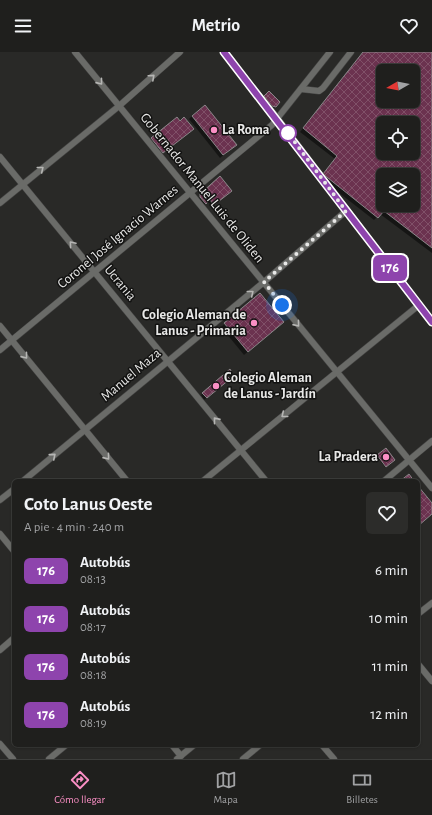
<!DOCTYPE html>
<html lang="es">
<meta charset="utf-8">
<style>
body{margin:0;font-family:"Alegreya Sans",sans-serif;background:#2c2c2a;color:#f1f3f6;height:100vh;display:flex;flex-direction:column;font-size:15px;white-space:nowrap}
*{box-sizing:border-box;margin:0}
p{font-size:13px;color:#a1a2a4}
.icon{flex:none;width:22px;height:22px;fill:none;stroke:currentColor;stroke-width:2;stroke-linecap:round;stroke-linejoin:round}
.map{position:relative;flex:1;overflow:hidden}
.side{position:absolute;left:12px;top:427px;width:408px;height:268px;display:flex;flex-direction:column;background:#1f1f1d;border-radius:6px;box-shadow:0 1px 3px #0004,0 0 0 1px #3c3d3b}
.side>*{flex:none}
.badge{padding:0 8px;border-radius:6px;font-size:14px;line-height:26px}
.needle{width:26px;rotate:261deg}
.fabs{position:absolute;left:376px;top:12px;display:grid;gap:8px}
.fabs a{display:grid;place-items:center;width:44px;height:44px;border-radius:6px;background:#1f1f1d;box-shadow:0 1px 3px #0004,0 0 0 1px #3c3d3b;font-size:20px}
.you{position:absolute;width:20px;height:20px;margin:-10px;border:3px solid #fff;border-radius:50%;background:#1a73e8;box-shadow:0 0 0 6px #1a73e833}
.map>.badge{position:absolute;translate:-50% -50%;box-shadow:0 0 0 2px #fff}
.round{display:grid;place-items:center;flex:none;width:42px;height:42px;border-radius:6px;background:#2c2c2a}
.head{display:flex;align-items:center;justify-content:space-between;height:68px;padding:0 12px}
h1{font-size:19px;font-weight:700;line-height:30px}
ul{padding:0;list-style:none}
li{display:flex;align-items:center;gap:12px;height:48px;padding:0 12px}
li div{flex:1}
li b{display:block;font-size:15px}
li em{font-style:normal}
li .badge{min-width:44px;font-weight:700;text-align:center}
header{display:flex;justify-content:space-between;align-items:center;height:52px;padding:0 12px;background:#1f1f1d;font-size:18px;font-weight:700}
.dock{display:flex;justify-content:space-around;align-items:center;height:56px;border-top:1px solid #3c3d3b;background:#1f1f1d;font-size:11px;color:#a1a2a4}
.dock a{display:grid;justify-items:center;gap:2px}
.dock .current{color:#fb8fc5}
.map>svg:first-child{display:block}
.shadow{fill:#0007;fill-rule:evenodd}
.building{fill:url(#building-cross-hatch);stroke:#8a8789;fill-rule:evenodd}
.lines{fill:none;stroke-linecap:round;stroke-linejoin:round}
.minor-casing{stroke:#454544;stroke-width:7}
.minor{stroke:#6a6b68;stroke-width:6}
.oneway{stroke:#b6b6b4}
.line-casing{stroke:#fff;stroke-width:9}
.line{stroke:#8e44ad;stroke-width:6}
.walk{stroke:#e8e8e7;stroke-width:4;stroke-dasharray:0 7.2}
.poi-dot{fill:#fb8fc5;stroke:#121211;stroke-width:1.5}
.stop-dot{fill:#fff;stroke:#8e44ad;stroke-width:2}
.labels{text-anchor:middle;dominant-baseline:central;stroke-width:3;stroke-linejoin:round;paint-order:stroke}
.poi-label{font-size:14px;font-weight:bold;fill:#e8e8e7;stroke:#121211;text-anchor:start}
.street-label{font-size:14px;fill:#e8e8e7;stroke:#121211}
</style>
<header><svg class="icon" aria-label="menu" viewBox="0 0 24 24"><path d="M4 6h16M4 12h16M4 18h16"/></svg>Metrio<svg class="icon" aria-label="heart" viewBox="0 0 24 24"><path d="M12 20l-8-8c-3-5 5-10 8-4 3-6 11-1 8 4z"/></svg></header>
<div class="map">
<svg width="432" height="707" viewBox="0 0 432 707">
<defs>
<pattern id="building-cross-hatch" width="8" height="8" patternUnits="userSpaceOnUse"><rect width="8" height="8" fill="#6b324f"/><path d="M0 0l8 8M0 8l8-8" fill="none" stroke="#805068"/></pattern>
</defs>
<rect width="100%" height="100%" fill="#292927"/>
<g class="shadow">
<path d="M 364,0 L 432,0 L 432,201 L 380,162 L 374,168 L 320,126 L 335,107 L 300,80 ZM 383,19 L 413,19 L 413,49 L 383,49 ZM 383,71 L 413,71 L 413,101 L 383,101 ZM 383,123 L 413,123 L 413,153 L 383,153 Z"/>
<path d="M 269,40 L 279,50 L 272,58 L 261,48 Z"/>
<path d="M 192,64 L 232,96 L 220,106 L 189,67 Z"/>
<path d="M 177,66 L 189,80 L 159,104 L 148,90 Z"/>
<path d="M 228,141 L 212,154 L 208,150 L 203,153 L 199,147 L 201,143 Z"/>
<path d="M 259,243 L 279,273 L 244,303 L 221,275 Z"/>
<path d="M 225,323 L 226,329 L 204,348 L 201,343 Z"/>
<path d="M 378,403 L 393,409 L 385,415 L 377,405 Z"/>
</g>
<g class="building">
<path d="M 363,0 L 432,0 L 432,196 L 384,159 L 378,166 L 323,122 L 337,104 L 303,76 ZM 383,19 L 413,19 L 413,49 L 383,49 ZM 383,71 L 413,71 L 413,101 L 383,101 ZM 383,123 L 413,123 L 413,153 L 383,153 Z"/>
<path d="M 269,39 L 280,50 L 276,55 L 272,54 L 264,44 Z"/>
<path d="M 205,53 L 237,93 L 223,103 L 192,64 Z"/>
<path d="M 177,65 L 180,69 L 184,65 L 194,77 L 163,101 L 151,86 Z"/>
<path d="M 220,124 L 232,139 L 214,153 L 210,148 L 206,152 L 200,145 L 200,142 Z"/>
<path d="M 260,241 L 284,270 L 248,300 L 224,271 Z"/>
<path d="M 230,317 L 231,319 L 226,323 L 230,327 L 207,346 L 202,341 Z"/>
<path d="M 386,396 L 395,408 L 386,415 L 377,403 Z"/>
<path d="M 409,422 L 414,429 L 400,429 Z"/>
<path d="M 418,434 L 432,451 L 432,462 L 418,474 Z"/>
</g>
<g class="lines">
<g class="minor-casing">
<g id="minor">
<path d="M 75,0 L 432,436"/>
<path d="M 224,0 L 278,67 L 432,270"/>
<path d="M 301,37 L 319,39 L 323,36 L 351,0"/>
<path d="M 0,105 L 266,429"/>
<path d="M 0,151 L 119,54 L 180,0"/>
<path d="M 0,274 L 127,429"/>
<path d="M 0,298 L 272,73 L 330,0"/>
<path d="M 23,429 L 264,230 L 346,159"/>
<path d="M 203,429 L 419,253"/>
<path d="M 384,429 L 432,389"/>
<path d="M 0,448 L 14,437"/>
<path d="M 0,482 L 14,499"/>
<path d="M 418,562 L 432,551"/>
<path d="M 0,598 L 14,586"/>
<path d="M 418,612 L 432,629"/>
<path d="M 0,692 L 13,707"/>
<path d="M 172,693 L 181,704"/>
<path d="M 322,693 L 334,707"/>
<path d="M 49,707 L 66,693"/>
<path d="M 177,707 L 194,693"/>
<path d="M 243,707 L 260,693"/>
</g>
</g>
<use href="#minor" class="minor"/>
</g>
<defs><path id="oneway-chevron" d="M-2-3.5L2.5 0L-2 3.5" fill="none" stroke-width="1.6" stroke-linecap="round" stroke-linejoin="round"/></defs>
<g class="oneway">
<use href="#oneway-chevron" transform="translate(152 25) rotate(-42)"/>
<use href="#oneway-chevron" transform="translate(100 30) rotate(51)"/>
<use href="#oneway-chevron" transform="translate(41 117) rotate(-39)"/>
<use href="#oneway-chevron" transform="translate(72 192) rotate(-130)"/>
<use href="#oneway-chevron" transform="translate(251 241) rotate(-39)"/>
<use href="#oneway-chevron" transform="translate(297 272) rotate(51)"/>
<use href="#oneway-chevron" transform="translate(25 304) rotate(51)"/>
<use href="#oneway-chevron" transform="translate(284 363) rotate(141)"/>
<use href="#oneway-chevron" transform="translate(216 368) rotate(-129)"/>
<use href="#oneway-chevron" transform="translate(53 404) rotate(-40)"/>
<use href="#oneway-chevron" transform="translate(107 405) rotate(51)"/>
</g>
<g class="lines">
<g class="line-casing">
<path id="line" d="M 224,0 L 432,270"/>
</g>
<use href="#line" class="line"/>
<path class="walk" d="M 282,253 L 264,230 L 346,159 L 288,81"/>
</g>
<g class="poi-dot">
<circle cx="214" cy="78" r="4"/>
<circle cx="254" cy="271" r="4"/>
<circle cx="216" cy="334" r="4"/>
<circle cx="386" cy="405" r="4"/>
</g>
<circle class="stop-dot" cx="288" cy="81" r="8"/>
<g class="labels">
<g class="poi-label">
<text x="222" y="78">La Roma</text>
<text x="246" y="263" text-anchor="end">Colegio Aleman de<tspan x="246" dy="16">Lanus - Primaria</tspan></text>
<text x="224" y="326">Colegio Aleman<tspan x="224" dy="16">de Lanus - Jardín</tspan></text>
<text x="378" y="405" text-anchor="end">La Pradera</text>
</g>
<g class="street-label">
<text transform="translate(202 136) rotate(51)">Gobernador Manuel Luis de Oliden</text>
<text transform="translate(118 185) rotate(-40)">Coronel José Ignacio Warnes</text>
<text transform="translate(120 231) rotate(50)">Ucrania</text>
<text transform="translate(131 323) rotate(-40)">Manuel Maza</text>
</g>
</g>
</svg>
<div class="fabs">
<a><svg class="needle" viewBox="-14 -14 28 28"><path d="M0-13l5 13h-10z" fill="#e53935"/><path d="M0 13l5-13h-10z" fill="#a1a2a4"/></svg></a>
<a><svg class="icon" aria-label="locate" viewBox="0 0 24 24"><circle cx="12" cy="12" r="6"/><path d="M12 2v4M12 18v4M2 12h4M18 12h4"/></svg></a>
<a><svg class="icon" aria-label="layers" viewBox="0 0 24 24"><path d="M12 4l9 5-9 5-9-5zM3 14l9 5 9-5"/></svg></a>
</div>
<div class="you" style="left:282px;top:253px"></div>
<b class="badge" style="left:390px;top:216px;background:#8e44ad;color:#fff">176</b>
<section class="side">
<div class="head"><div><h1>Coto Lanus Oeste</h1><p>A pie · 4 min · 240 m</p></div><a class="round"><svg class="icon" aria-label="heart" viewBox="0 0 24 24"><path d="M12 20l-8-8c-3-5 5-10 8-4 3-6 11-1 8 4z"/></svg></a></div>
<ul>
<li><span class="badge" style="background:#8e44ad;color:#fff">176</span><div><b>Autobús</b><p>08:13</p></div><em>6 min</em></li>
<li><span class="badge" style="background:#8e44ad;color:#fff">176</span><div><b>Autobús</b><p>08:17</p></div><em>10 min</em></li>
<li><span class="badge" style="background:#8e44ad;color:#fff">176</span><div><b>Autobús</b><p>08:18</p></div><em>11 min</em></li>
<li><span class="badge" style="background:#8e44ad;color:#fff">176</span><div><b>Autobús</b><p>08:19</p></div><em>12 min</em></li>
</ul>
</section>
</div>
<nav class="dock">
<a class="current"><svg class="icon" aria-label="directions" viewBox="0 0 24 24"><path d="M12 3l9 9-9 9-9-9zM9 14v-3h6M13 9l2 2-2 2"/></svg>Cómo llegar</a>
<a><svg class="icon" aria-label="map" viewBox="0 0 24 24"><path d="M3 6l6-2 6 2 6-2v14l-6 2-6-2-6 2zM9 4v14M15 6v14"/></svg>Mapa</a>
<a><svg class="icon" aria-label="tickets" viewBox="0 0 24 24"><path d="M3 7h18v10H3zM15 7v10"/></svg>Billetes</a>
</nav>
